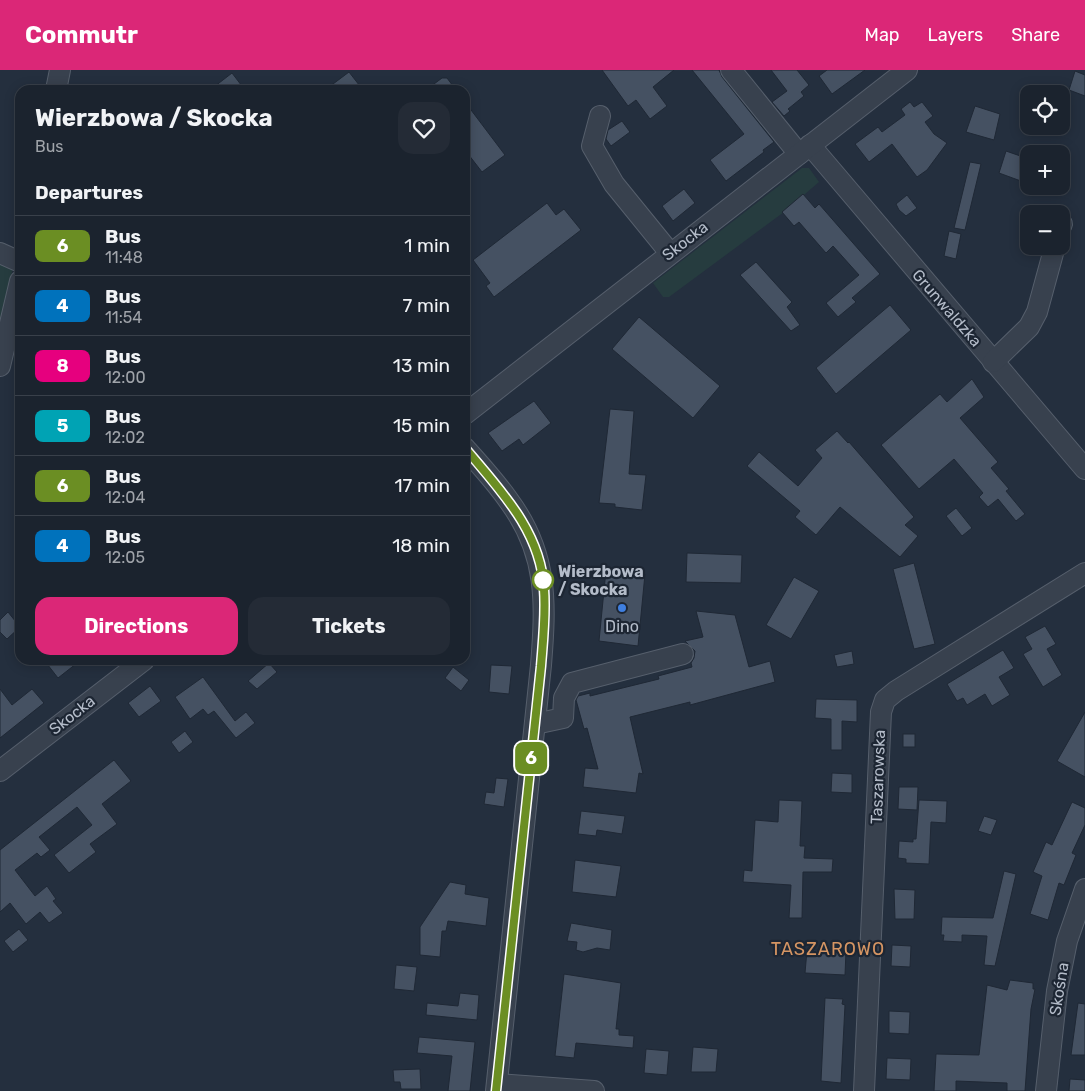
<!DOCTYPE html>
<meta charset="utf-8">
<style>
body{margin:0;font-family:Rubik,sans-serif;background:#242b36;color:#f1f3f6;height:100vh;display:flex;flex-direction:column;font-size:19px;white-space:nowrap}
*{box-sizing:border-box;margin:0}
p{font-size:16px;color:#a0a4aa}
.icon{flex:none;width:28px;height:28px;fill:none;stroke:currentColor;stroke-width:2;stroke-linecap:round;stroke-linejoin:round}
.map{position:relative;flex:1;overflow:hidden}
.side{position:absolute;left:15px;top:15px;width:455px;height:580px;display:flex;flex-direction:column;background:#1b232e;border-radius:15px;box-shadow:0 2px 12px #0003,0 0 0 1px #39404a}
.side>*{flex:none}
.badge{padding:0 10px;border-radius:8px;font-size:18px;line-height:32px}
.controls{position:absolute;left:1020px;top:15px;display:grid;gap:10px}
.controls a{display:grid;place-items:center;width:50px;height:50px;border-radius:10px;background:#1b232e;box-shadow:0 2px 12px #0003,0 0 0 1px #39404a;font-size:25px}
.map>.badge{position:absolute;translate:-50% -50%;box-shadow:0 0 0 2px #fff}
h2{padding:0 20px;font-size:19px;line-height:45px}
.round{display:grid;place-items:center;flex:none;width:52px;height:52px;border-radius:15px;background:#242b36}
.overview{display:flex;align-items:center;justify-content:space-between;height:85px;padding:0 20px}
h1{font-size:24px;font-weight:700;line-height:38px}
.primary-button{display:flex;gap:10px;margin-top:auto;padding:10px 20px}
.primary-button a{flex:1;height:58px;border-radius:15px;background:#db2777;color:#fff;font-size:20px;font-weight:700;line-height:58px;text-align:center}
.primary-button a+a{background:#242b36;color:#f1f3f6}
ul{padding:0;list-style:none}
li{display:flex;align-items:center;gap:15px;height:60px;padding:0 20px;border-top:1px solid #39404a}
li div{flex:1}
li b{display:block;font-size:19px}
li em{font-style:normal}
li .badge{min-width:55px;font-weight:700;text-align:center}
header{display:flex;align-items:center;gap:30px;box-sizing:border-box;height:70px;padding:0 25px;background:#db2777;color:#fff}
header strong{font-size:24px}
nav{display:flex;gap:28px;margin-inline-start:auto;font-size:18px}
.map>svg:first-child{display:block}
.green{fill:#263c3f}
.building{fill:#455162;stroke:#1f2835}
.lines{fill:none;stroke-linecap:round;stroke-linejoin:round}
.minor-casing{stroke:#565f6c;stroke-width:22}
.minor{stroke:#38414e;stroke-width:20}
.line-casing{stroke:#fff;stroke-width:11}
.line{stroke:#6b8e23;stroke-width:8}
.stop-dot{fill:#fff;stroke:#6b8e23;stroke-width:2.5}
.shop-dot{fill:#3f7fe0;stroke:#1d2633;stroke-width:2}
.labels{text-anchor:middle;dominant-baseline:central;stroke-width:4.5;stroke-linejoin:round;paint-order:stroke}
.street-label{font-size:16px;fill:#b4bcc9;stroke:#1d2633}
.stop-label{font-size:16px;font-weight:bold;fill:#b4bcc9;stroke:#1d2633;text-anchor:start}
.poi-label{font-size:16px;fill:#b4bcc9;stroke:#1d2633}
.neighbourhood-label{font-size:18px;letter-spacing:1px;fill:#d59563;stroke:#1d2633}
</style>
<header>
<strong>Commutr</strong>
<nav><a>Map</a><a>Layers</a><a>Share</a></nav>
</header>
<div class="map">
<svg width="1085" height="1021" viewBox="0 0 1085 1021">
<rect width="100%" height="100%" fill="#242f3e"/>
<g class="green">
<path d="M 802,98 L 809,98 L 819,112 L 784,142 L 669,227 L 663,227 L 653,213 Z"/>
<path d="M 0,192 L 13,197 L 0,260 Z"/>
</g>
<g class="building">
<path d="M 602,0 L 674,0 L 653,17 L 667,36 L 650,49 L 636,30 L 628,36 Z"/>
<path d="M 692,0 L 719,0 L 722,7 L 774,72 L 763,80 L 764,82 L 726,111 L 710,90 L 744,64 Z"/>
<path d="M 771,0 L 797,0 L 809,15 L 801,22 L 804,26 L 788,39 L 790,41 L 784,46 L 772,32 L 787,21 Z"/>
<path d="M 827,0 L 865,0 L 832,24 L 819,6 Z"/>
<path d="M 1075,1 L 1085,5 L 1085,26 L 1069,20 Z"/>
<path d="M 349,2 L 363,20 L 325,20 Z"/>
<path d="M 232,3 L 245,20 L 210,20 Z"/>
<path d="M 442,8 L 447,8 L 456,20 L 426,20 Z"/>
<path d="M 465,32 L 505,85 L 482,102 L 465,80 Z"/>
<path d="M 910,32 L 914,37 L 922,32 L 933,46 L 925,52 L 934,64 L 947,73 L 927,100 L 917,107 L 892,74 L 869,92 L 855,74 L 878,57 L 882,62 L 905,45 L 901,39 Z"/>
<path d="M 975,36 L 1000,44 L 994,70 L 966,62 Z"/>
<path d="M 622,51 L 630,62 L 611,76 L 606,69 L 608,60 Z"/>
<path d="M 1006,81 L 1029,89 L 1029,114 L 999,103 Z"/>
<path d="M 970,92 L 981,94 L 965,160 L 954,158 Z"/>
<path d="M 684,119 L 695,133 L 673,151 L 662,136 Z"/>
<path d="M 803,124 L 815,138 L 819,134 L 880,204 L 852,228 L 856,232 L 838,247 L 826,233 L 859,205 L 833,176 L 826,183 L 799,152 L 794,156 L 782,142 Z"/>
<path d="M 907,125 L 917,138 L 906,146 L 899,140 L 896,134 Z"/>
<path d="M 547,133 L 556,145 L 564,139 L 581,160 L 494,227 L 486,216 L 490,213 L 473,190 Z"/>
<path d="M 949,161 L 961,164 L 956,189 L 944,186 Z"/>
<path d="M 756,192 L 792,232 L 787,237 L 800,255 L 791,261 L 740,205 Z"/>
<path d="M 890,235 L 911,260 L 836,324 L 816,298 Z"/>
<path d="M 639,247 L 720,316 L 693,348 L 612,279 Z"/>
<path d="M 972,309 L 984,327 L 960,348 L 998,392 L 991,398 L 1009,419 L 1006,421 L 1025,444 L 1016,451 L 998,429 L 988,437 L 979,427 L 983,423 L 954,389 L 919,419 L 881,375 L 940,324 L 947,332 Z"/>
<path d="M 534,331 L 551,353 L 523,375 L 519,369 L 502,381 L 488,363 Z"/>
<path d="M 610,339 L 634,341 L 629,404 L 646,405 L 642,440 L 615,437 L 615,434 L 599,433 Z"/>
<path d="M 837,361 L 848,373 L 849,372 L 914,447 L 905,455 L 918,466 L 900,487 L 840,437 L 816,465 L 795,447 L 800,441 L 747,396 L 759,382 L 798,416 L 822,388 L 815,380 Z"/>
<path d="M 956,438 L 972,458 L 962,466 L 946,446 Z"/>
<path d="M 687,483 L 742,485 L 741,513 L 686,512 Z"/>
<path d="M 914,493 L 935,574 L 914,579 L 893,499 Z"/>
<path d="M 606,500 L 645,504 L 638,576 L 599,571 Z"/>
<path d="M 794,507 L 819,521 L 791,569 L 766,555 Z"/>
<path d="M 696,541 L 735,545 L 749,597 L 770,591 L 775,612 L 690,635 L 690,632 L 630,647 L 643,704 L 639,703 L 636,723 L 583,717 L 585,698 L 598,699 L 587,658 L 584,659 L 576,630 L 578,626 L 590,623 L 590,626 L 659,609 L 658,606 L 692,597 L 691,593 L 694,588 L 695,581 L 685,571 L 703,567 Z"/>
<path d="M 8,542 L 20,557 L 7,569 L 0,562 L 0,550 Z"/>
<path d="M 1045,556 L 1056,574 L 1047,579 L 1062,605 L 1043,617 L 1023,584 L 1032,579 L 1025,567 Z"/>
<path d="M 1003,580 L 1014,598 L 999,607 L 1010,625 L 992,636 L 985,624 L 967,635 L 963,628 L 957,631 L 947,614 Z"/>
<path d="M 852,581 L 854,594 L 837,597 L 834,585 Z"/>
<path d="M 44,590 L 81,590 L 58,608 Z"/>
<path d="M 269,593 L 277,602 L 257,619 L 248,611 Z"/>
<path d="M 491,595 L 512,596 L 509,624 L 489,622 Z"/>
<path d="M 453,597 L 469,610 L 461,621 L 445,608 Z"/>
<path d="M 203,607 L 235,651 L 246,642 L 255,653 L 236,668 L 214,641 L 208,645 L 203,639 L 190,649 L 175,627 Z"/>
<path d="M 150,616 L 161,631 L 139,647 L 128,633 Z"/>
<path d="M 0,619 L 12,635 L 32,619 L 44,633 L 0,668 Z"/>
<path d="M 816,629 L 857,630 L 857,652 L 842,651 L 842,680 L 831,680 L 831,649 L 815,648 Z"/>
<path d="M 1085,642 L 1085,707 L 1057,691 Z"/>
<path d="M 185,661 L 193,672 L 179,683 L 171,672 Z"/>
<rect x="903" y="664" width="12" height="13"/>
<path d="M 114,690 L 131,711 L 102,734 L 117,754 L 90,774 L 96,782 L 69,803 L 54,785 L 92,755 L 77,737 L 39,767 L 50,780 L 41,787 L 37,783 L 15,800 L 35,826 L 47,816 L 56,829 L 53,831 L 63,843 L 49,853 L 40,842 L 26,854 L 10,833 L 0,842 L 0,780 Z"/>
<path d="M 832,703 L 852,704 L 852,723 L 831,722 Z"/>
<path d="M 496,708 L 508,709 L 504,737 L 484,734 L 486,722 L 494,723 Z"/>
<path d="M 899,717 L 918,717 L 917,740 L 898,739 Z"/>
<path d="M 779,730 L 802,731 L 800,776 L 805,776 L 804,788 L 833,789 L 832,802 L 803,802 L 802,848 L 789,848 L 791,815 L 743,812 L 744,800 L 752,801 L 755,750 L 778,752 Z"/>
<path d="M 919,730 L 947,731 L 946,753 L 931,752 L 929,794 L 906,793 L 906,789 L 898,788 L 899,771 L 913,772 L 913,769 L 916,769 Z"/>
<path d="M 1072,732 L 1085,738 L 1085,755 L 1072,783 L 1076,785 L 1064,815 L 1059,813 L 1048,850 L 1030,844 L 1042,806 L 1033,802 L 1046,772 L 1052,775 Z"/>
<path d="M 581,741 L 625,746 L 622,764 L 597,760 L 596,766 L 578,764 Z"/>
<path d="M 984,746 L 997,750 L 991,765 L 978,761 Z"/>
<path d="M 575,790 L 621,796 L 616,827 L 572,822 Z"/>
<path d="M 1004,801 L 1016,804 L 995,896 L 984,895 L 987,866 L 962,865 L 962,872 L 943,871 L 944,865 L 941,865 L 942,847 L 993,848 Z"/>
<path d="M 450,812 L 466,815 L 465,824 L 489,828 L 486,856 L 448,851 L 446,861 L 442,861 L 440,887 L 420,885 L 420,857 Z"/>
<path d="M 894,819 L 915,820 L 914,849 L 895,849 Z"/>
<path d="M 571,853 L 612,860 L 610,880 L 597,878 L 583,882 L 576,880 L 577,872 L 567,871 Z"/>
<path d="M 19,859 L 28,870 L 13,882 L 4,871 Z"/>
<path d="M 892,875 L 911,876 L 910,897 L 891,896 Z"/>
<path d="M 807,880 L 846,881 L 845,905 L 805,903 Z"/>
<path d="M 396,895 L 417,897 L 414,921 L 394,919 Z"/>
<path d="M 564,904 L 621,913 L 616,959 L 619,959 L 619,965 L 634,966 L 633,978 L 576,973 L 574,988 L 555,986 Z"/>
<path d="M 1010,910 L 1033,913 L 1033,919 L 1035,919 L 1031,939 L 1025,1021 L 1007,1021 L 1007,1013 L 956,1011 L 956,1021 L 934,1021 L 936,984 L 979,985 L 987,915 L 1007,920 Z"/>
<path d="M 460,923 L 479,925 L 477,950 L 426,945 L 427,933 L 458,936 Z"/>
<path d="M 825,928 L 843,929 L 842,934 L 845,935 L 841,1013 L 821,1011 Z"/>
<path d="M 1078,933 L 1085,934 L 1085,985 L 1071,985 Z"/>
<path d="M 889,941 L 910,942 L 909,964 L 889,963 Z"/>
<path d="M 419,967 L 475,972 L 470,1021 L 448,1021 L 452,986 L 417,983 Z"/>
<path d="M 693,977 L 718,979 L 716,1002 L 691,1002 Z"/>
<path d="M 646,979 L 669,981 L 667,1005 L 644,1003 Z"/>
<path d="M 887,988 L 911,989 L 910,1010 L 886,1009 Z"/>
<path d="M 420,999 L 421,1019 L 401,1019 L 400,1012 L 394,1012 L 393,1000 Z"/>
<path d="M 1070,1009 L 1085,1010 L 1085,1021 L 1069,1021 Z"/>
</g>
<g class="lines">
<g class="minor-casing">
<g id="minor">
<path d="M 731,0 L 799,84"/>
<path d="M 56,20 L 60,0"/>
<path d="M 600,46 L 592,76 L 614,114 L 670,183"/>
<path d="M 810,75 L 1085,399"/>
<path d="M 1061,156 L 1062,154"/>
<path d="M 0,183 L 20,192"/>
<path d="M 993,292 L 1029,257 L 1037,242 L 1055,176"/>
<path d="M 0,296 L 20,211"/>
<path d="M 465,344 L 907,0"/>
<path d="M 465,378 C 480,395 496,412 509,431 C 548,484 546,533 541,595 L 496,1021"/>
<path d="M 535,654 L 563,648 L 564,628 L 572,613 L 683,584"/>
<path d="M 0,701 L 144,590"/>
<path d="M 497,1014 L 594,1021"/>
<path d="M 864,1021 L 881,642 L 885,630 L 896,621 L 1085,503"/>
<path d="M 1046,1021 L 1057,921 L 1067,871 L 1085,819"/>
</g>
</g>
<use href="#minor" class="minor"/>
</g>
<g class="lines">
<g class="line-casing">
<path id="line" d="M 465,378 C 500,420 541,461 544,519 C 546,545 543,570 541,596 L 496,1021"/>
</g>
<use href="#line" class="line"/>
</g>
<circle class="stop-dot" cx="543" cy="510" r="10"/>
<circle class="shop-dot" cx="622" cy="538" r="5"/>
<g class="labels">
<g class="street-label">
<text transform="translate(685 171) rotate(-38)">Skocka</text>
<text transform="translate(947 238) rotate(49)">Grunwaldzka</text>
<text transform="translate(72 645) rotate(-38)">Skocka</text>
<text transform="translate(878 707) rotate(-88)">Taszarowska</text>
<text transform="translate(1059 919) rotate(-81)">Skośna</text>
</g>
<g class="stop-label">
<text x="558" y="501">Wierzbowa<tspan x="558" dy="18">/ Skocka</tspan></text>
</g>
<g class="poi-label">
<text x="622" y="556">Dino</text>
</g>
<g class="neighbourhood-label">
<text x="828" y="879">TASZAROWO</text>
</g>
</g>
</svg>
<div class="controls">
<a><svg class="icon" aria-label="locate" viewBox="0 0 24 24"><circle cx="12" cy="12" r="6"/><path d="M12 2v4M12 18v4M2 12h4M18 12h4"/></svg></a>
<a>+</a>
<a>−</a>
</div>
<b class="badge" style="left:531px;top:688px;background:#6b8e23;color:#fff">6</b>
<section class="side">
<div class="overview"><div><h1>Wierzbowa / Skocka</h1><p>Bus</p></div><a class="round"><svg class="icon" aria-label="heart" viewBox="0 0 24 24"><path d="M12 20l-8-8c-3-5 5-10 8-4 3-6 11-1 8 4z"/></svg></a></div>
<h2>Departures</h2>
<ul>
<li><span class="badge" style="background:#6b8e23;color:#fff">6</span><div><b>Bus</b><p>11:48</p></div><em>1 min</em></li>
<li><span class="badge" style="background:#0072bc;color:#fff">4</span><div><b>Bus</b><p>11:54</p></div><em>7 min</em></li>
<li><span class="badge" style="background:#e6007e;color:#fff">8</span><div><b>Bus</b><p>12:00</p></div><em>13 min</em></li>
<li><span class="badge" style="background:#00a3b4;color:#fff">5</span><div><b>Bus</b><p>12:02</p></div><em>15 min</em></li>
<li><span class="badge" style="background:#6b8e23;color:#fff">6</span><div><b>Bus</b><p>12:04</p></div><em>17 min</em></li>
<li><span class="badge" style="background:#0072bc;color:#fff">4</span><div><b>Bus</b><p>12:05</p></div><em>18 min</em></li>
</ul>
<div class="primary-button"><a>Directions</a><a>Tickets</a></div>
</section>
</div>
